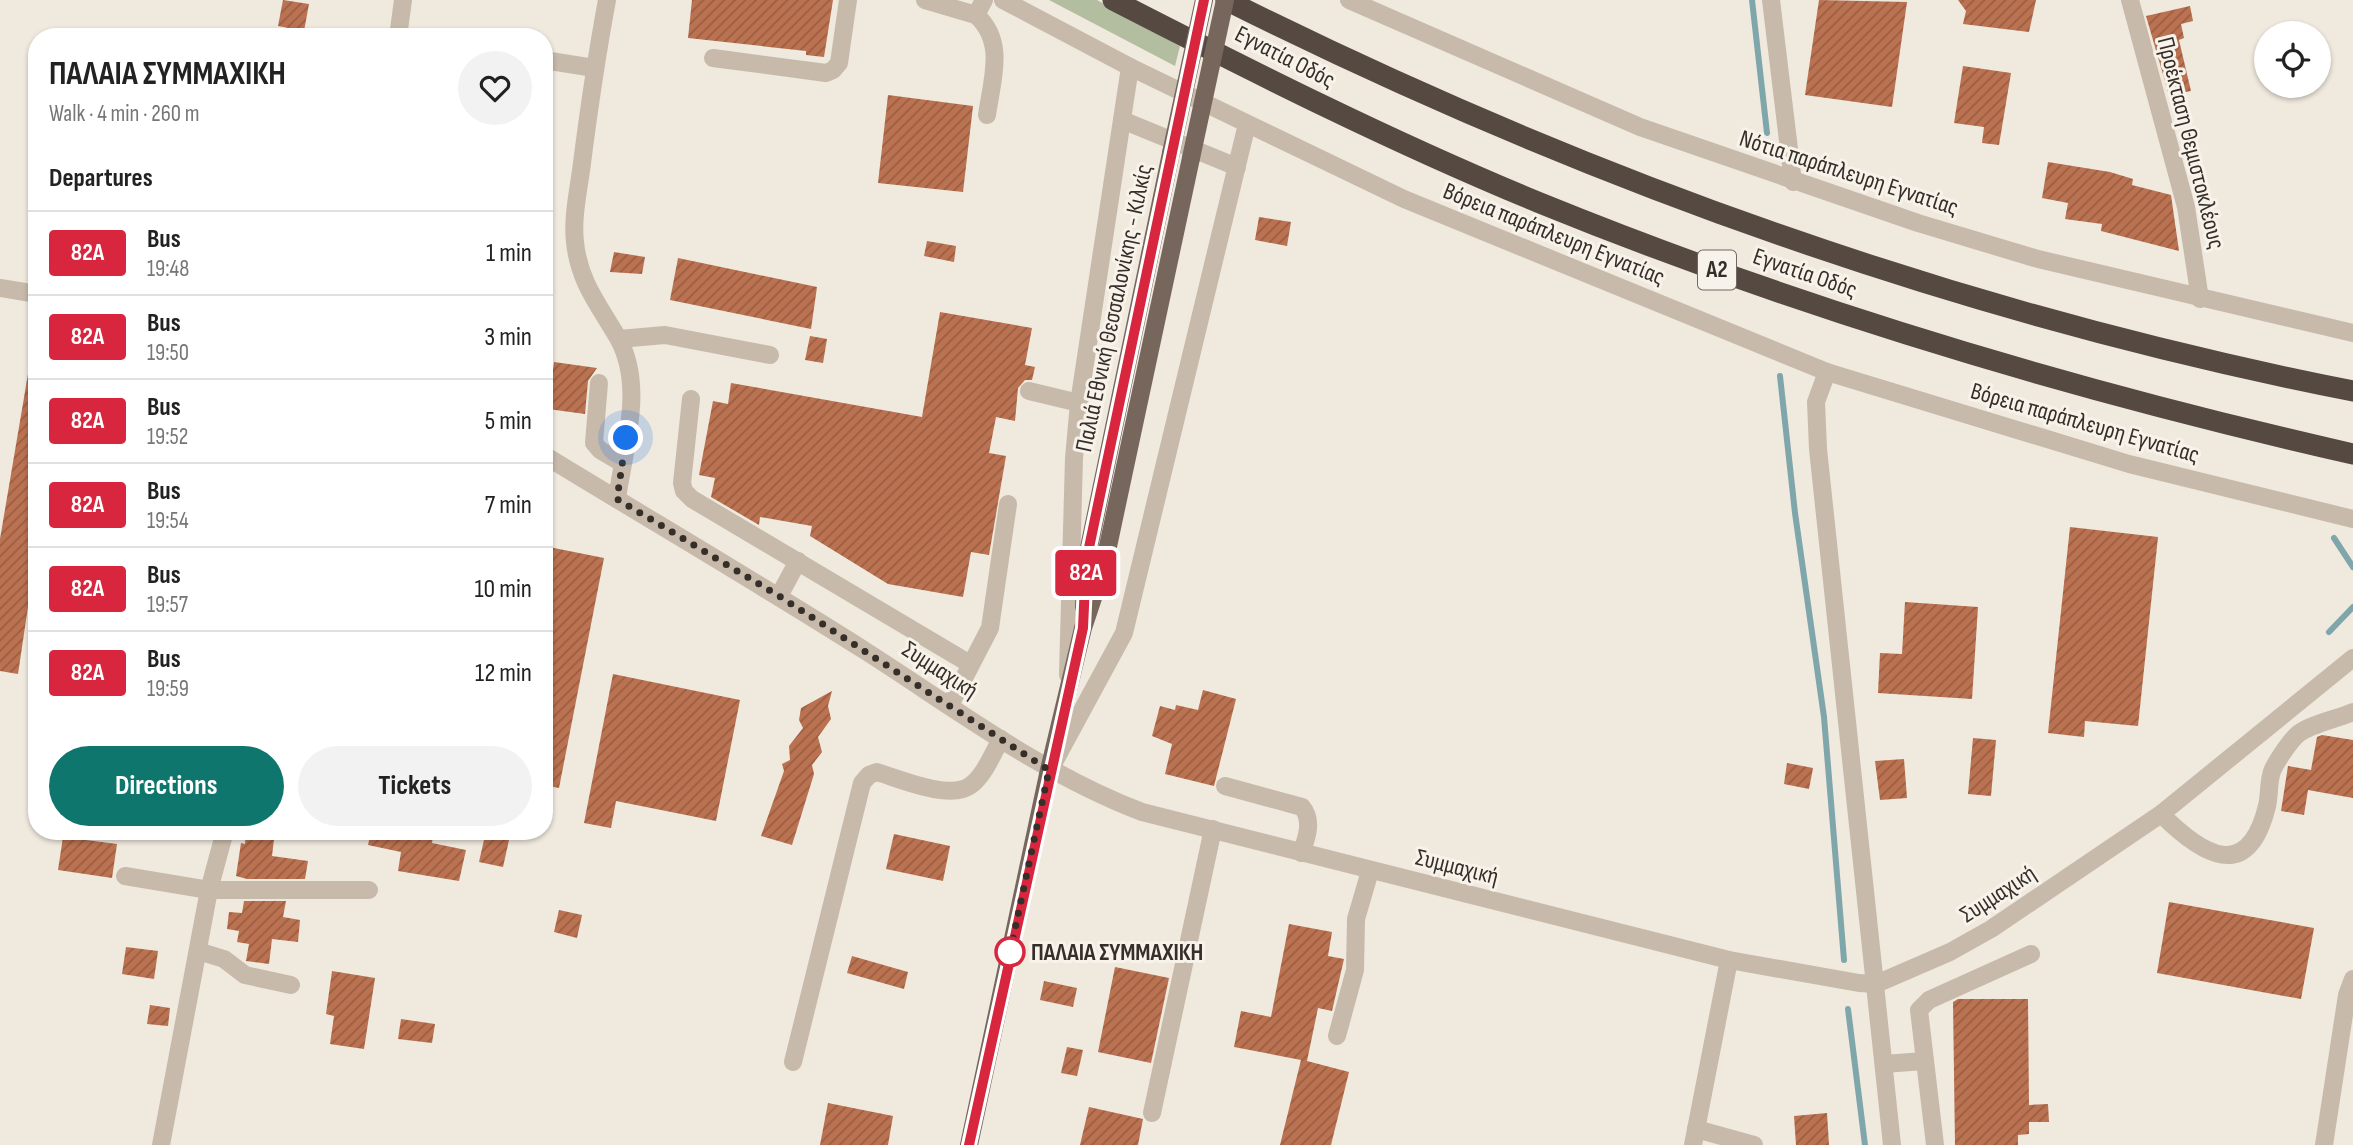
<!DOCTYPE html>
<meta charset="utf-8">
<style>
body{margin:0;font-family:"Sofia Sans Condensed",sans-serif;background:#f2f2f2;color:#222;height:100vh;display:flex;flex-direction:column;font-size:26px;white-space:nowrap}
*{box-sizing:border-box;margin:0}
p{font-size:23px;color:#767676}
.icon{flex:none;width:38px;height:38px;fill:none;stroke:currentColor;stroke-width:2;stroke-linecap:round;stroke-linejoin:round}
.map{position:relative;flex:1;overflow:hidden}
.details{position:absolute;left:28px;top:28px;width:525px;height:812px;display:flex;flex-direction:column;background:#fff;border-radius:28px;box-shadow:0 2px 5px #0004}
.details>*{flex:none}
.badge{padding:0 14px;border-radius:5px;font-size:24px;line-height:46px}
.tools{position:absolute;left:2254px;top:21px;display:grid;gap:14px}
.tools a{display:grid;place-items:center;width:77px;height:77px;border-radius:50%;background:#fff;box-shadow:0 2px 5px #0004;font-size:35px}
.you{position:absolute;width:35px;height:35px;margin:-18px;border:5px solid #fff;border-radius:50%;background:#1a73e8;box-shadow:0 0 0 10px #1a73e833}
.map>.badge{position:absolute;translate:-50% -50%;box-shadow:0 0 0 4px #fff}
h2{padding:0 21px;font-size:26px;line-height:63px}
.round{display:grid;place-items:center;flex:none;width:74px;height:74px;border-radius:37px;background:#f2f2f2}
.headline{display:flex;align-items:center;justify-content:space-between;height:119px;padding:0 21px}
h1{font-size:33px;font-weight:700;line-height:52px}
.action{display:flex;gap:14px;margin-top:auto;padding:14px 21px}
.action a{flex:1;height:80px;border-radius:42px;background:#0f766e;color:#fff;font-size:28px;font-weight:700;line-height:80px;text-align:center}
.action a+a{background:#f2f2f2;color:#222}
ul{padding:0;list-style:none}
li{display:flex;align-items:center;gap:21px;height:84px;padding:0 21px;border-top:2px solid #e0e0e0}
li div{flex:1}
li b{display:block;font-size:26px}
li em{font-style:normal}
li .badge{min-width:77px;font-weight:700;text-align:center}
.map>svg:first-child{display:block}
.green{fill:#b2be9f}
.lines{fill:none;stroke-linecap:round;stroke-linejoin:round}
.stream{stroke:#7fa6ab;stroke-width:6}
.building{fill:url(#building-hatch)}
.minor{stroke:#c7baab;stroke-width:18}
.major{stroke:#76665c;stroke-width:18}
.highway{stroke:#564941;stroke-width:21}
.major-bridge{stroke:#76665c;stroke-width:18}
.line-casing{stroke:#fff;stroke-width:16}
.line{stroke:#d7263d;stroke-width:10}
.walk{stroke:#362e29;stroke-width:7;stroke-dasharray:0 12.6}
.stop-dot{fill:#fff;stroke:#d7263d;stroke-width:3.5}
.labels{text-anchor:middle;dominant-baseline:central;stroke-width:6;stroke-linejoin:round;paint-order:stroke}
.shield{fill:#f8f3ea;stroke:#706963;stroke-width:2}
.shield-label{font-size:23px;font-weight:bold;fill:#362e29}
.street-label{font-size:24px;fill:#362e29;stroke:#f8f3ea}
.stop-label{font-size:24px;font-weight:bold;fill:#362e29;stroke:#f8f3ea;text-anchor:start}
</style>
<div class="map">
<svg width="2353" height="1145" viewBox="0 0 2353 1145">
<defs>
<pattern id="building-hatch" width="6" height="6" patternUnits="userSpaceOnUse" patternTransform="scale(1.75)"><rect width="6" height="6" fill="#bb7251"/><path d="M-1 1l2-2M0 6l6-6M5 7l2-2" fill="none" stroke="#995e43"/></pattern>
</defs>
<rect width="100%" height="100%" fill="#f0e9de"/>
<path class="green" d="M 1049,0 L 1097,0 L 1180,46 L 1175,66 Z"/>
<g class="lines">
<g class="stream">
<path d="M 1752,0 L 1767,133"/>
<path d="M 1780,376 L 1795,513 L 1824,717 L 1844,960"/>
<path d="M 2334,538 L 2353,567"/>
<path d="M 2329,632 L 2353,607"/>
<path d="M 1848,1009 L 1865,1145"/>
</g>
</g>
<g class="building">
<path d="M 283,0 L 309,4 L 304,31 L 278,26 Z"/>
<path d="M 692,0 L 833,0 L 824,57 L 806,55 L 806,51 L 688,38 Z"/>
<path d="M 1819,0 L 1907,2 L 1892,107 L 1805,95 Z"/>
<path d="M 1958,0 L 2036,0 L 2029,32 L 1963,24 L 1966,11 Z"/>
<path d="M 2190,6 L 2193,21 L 2181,24 L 2184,38 L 2179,40 L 2191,91 L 2169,95 L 2146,16 Z"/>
<path d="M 1963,66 L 2011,73 L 1999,145 L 1982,143 L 1984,127 L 1954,123 Z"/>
<path d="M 888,95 L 973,106 L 963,192 L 878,183 Z"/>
<path d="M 2048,162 L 2110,172 L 2133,179 L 2132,185 L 2171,195 L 2179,251 L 2101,231 L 2102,224 L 2065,219 L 2068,203 L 2042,198 Z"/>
<path d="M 1259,217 L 1291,222 L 1287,246 L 1255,240 Z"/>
<path d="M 927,241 L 956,246 L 954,262 L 924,256 Z"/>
<path d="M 614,252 L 645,257 L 642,274 L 610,272 Z"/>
<path d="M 678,258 L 817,287 L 811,329 L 670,300 Z"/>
<path d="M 940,312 L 1032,328 L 1025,365 L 1035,367 L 1032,380 L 1025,380 L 1018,388 L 1015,421 L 996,417 L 989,453 L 1006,456 L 989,555 L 971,552 L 963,597 L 888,584 L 810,536 L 812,526 L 760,517 L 759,525 L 711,497 L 715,478 L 699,475 L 713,401 L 728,404 L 731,383 L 922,417 Z"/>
<path d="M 810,336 L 827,339 L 823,363 L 805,360 Z"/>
<path d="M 554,362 L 597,368 L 588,381 L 585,414 L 548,409 Z"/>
<path d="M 28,374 L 37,375 L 37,581 L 32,580 L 18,674 L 0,671 L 0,539 Z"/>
<path d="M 2070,527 L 2158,537 L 2138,726 L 2085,721 L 2084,737 L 2048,733 Z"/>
<path d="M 544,546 L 604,558 L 559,788 L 544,785 Z"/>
<path d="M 1905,602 L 1978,607 L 1972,699 L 1878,693 L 1880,653 L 1902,654 Z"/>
<path d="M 613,674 L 740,700 L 716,821 L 616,801 L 611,828 L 584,823 Z"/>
<path d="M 1203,690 L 1236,699 L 1214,786 L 1165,774 L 1172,744 L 1152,736 L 1160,706 L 1175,710 L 1176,705 L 1198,710 Z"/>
<path d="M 832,691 L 828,706 L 831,719 L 818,737 L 822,752 L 812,765 L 814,774 L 792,845 L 761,836 L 784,771 L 782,764 L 790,760 L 789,746 L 803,728 L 799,720 L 801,708 Z"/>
<path d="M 2322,735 L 2353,740 L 2353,798 L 2308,790 L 2304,815 L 2281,811 L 2288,766 L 2311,770 L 2317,737 Z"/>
<path d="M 1973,738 L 1996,740 L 1991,796 L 1968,794 Z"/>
<path d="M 1904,759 L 1907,798 L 1880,800 L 1875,761 Z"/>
<path d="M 1787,763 L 1813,768 L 1809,789 L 1784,784 Z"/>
<path d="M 246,831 L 275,831 L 272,856 L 308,861 L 305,879 L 247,879 L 236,876 L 241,843 L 245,844 Z"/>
<path d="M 371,831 L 434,831 L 432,843 L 466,850 L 459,881 L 398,871 L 401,852 L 368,845 Z"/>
<path d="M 486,831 L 511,831 L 503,867 L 479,862 Z"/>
<path d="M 894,834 L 950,846 L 943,881 L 886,869 Z"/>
<path d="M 63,837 L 117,844 L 112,878 L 58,870 Z"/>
<path d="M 244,901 L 286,901 L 283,917 L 300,920 L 298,942 L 272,939 L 269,964 L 246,961 L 249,944 L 237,942 L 239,931 L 227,929 L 229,912 L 242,913 Z"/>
<path d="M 2169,902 L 2314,928 L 2301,999 L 2157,973 Z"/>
<path d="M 559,910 L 582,915 L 577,938 L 554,932 Z"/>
<path d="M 1289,924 L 1332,932 L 1328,956 L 1344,959 L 1332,1011 L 1318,1008 L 1307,1061 L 1349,1072 L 1331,1145 L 1280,1145 L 1301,1060 L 1234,1047 L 1241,1011 L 1271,1017 Z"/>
<path d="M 126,947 L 158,951 L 154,979 L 122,974 Z"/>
<path d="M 852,956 L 908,972 L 904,989 L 847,973 Z"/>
<path d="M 1115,967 L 1169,978 L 1151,1063 L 1098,1052 Z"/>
<path d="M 332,971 L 375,978 L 364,1049 L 330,1044 L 334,1016 L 326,1014 Z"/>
<path d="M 1044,981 L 1077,988 L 1073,1007 L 1040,1000 Z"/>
<path d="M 1958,999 L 2028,999 L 2029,1105 L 2048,1104 L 2049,1122 L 2029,1122 L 2029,1134 L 2018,1135 L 2018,1145 L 1955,1145 L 1953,1002 Z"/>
<path d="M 150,1005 L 170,1008 L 168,1026 L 147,1024 Z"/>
<path d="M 401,1019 L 435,1024 L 432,1043 L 398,1039 Z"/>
<path d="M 1067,1047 L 1083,1050 L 1077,1076 L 1061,1073 Z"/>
<path d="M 828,1103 L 893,1116 L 888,1145 L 820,1145 Z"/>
<path d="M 1089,1107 L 1143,1119 L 1138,1145 L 1080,1145 Z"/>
<path d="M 1827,1113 L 1829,1145 L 1796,1145 L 1794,1116 Z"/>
</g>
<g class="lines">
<g class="minor">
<path d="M 607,0 C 597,54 589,108 582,163 C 579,188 572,217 575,242 C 579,282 599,305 618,338 C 645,386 624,448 617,499"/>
<path d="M 925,0 L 976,15"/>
<path d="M 984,0 L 976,15 C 1006,42 992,79 987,115"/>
<path d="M 1003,0 L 1130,67 L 1404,199 L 1827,372 L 2129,464 L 2353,519"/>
<path d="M 1349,0 L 1640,127 L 1918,223 L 2038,259 L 2353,333"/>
<path d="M 1771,0 L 1793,182"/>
<path d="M 2130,0 L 2186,207 L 2200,299"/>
<path d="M 398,37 L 403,0"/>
<path d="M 713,58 L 826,73 L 833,70 L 839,63 L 848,0"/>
<path d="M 544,60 L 594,68"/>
<path d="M 1122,120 L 1237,167"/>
<path d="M 0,288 L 37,294"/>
<path d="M 619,339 L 665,335 L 770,355"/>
<path d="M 1827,372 L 1816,402 L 1818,449 L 1892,1145"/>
<path d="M 599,383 L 594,443 L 600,450 L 622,463"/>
<path d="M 1029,391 L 1079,403"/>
<path d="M 691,399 L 682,483 L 684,491 L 692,499 L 970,664"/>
<path d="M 544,455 C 652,521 760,584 867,652 C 956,709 1042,774 1142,812 L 1729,960 L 1859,983 L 1876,984 L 1950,952 L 1991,929 L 2161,814 L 2353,658"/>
<path d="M 779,596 L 798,561"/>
<path d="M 1068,675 L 1074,458 L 1079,403 L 1130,67"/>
<path d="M 950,705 L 990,628 L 1008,504"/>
<path d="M 1053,764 L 1124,633 L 1247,124"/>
<path d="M 1225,786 L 1302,807 C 1313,820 1307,838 1301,853"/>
<path d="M 2161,814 C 2202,855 2248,884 2267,806 C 2270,794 2268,779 2273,769 C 2278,759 2290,741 2298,734 C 2311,724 2337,719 2353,712"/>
<path d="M 125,876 L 209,890 L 369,890"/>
<path d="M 198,951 L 224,959 L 245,975 L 291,985"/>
<path d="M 1337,1036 L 1355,970 L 1356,919 L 1370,871"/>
<path d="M 793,1062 L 862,783 L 869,775 L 877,772 C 900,779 951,801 971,785 C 984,776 993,753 1001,739"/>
<path d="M 1884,1064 L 1924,1061"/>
<path d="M 1152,1113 L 1213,829"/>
<path d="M 1696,1129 L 1754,1145"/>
<path d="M 161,1145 L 209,890 L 225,831"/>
<path d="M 1693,1145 L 1729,960"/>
<path d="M 1935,1145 L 1919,1010 L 1929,1000 L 2031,954"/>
<path d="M 2324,1145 L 2347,995 L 2353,979"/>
</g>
<g class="major">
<path d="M 1084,607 L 1086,562 L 1171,153"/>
<path d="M 969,1145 L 1049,770 L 1083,628 L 1104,565 L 1191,158"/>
</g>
<g class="highway">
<path d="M 1113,0 C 1253,72 1394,143 1540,203 C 1803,310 2076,391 2353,454"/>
<path d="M 1226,0 C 1582,178 1962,314 2353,391"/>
</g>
<g class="major-bridge">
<path d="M 1171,153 L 1204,0"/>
<path d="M 1191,158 L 1225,0"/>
</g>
</g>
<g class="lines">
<g class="line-casing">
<path id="line" d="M 969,1145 L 1083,628 L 1086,562 L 1204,0"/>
</g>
<use href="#line" class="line"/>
<path class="walk" d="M 626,438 L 617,499 L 779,596 L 1049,770 L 1009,957 L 1010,952"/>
</g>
<circle class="stop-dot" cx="1010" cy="952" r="14"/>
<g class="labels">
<rect class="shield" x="1698" y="250.5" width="38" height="39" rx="5"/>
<g class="shield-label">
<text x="1717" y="270">Α2</text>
</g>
<g class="street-label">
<text transform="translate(1285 57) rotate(27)">Εγνατία Οδός</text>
<text transform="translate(2191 143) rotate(76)">Προέκταση Θεμιστοκλέους</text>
<text transform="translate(1849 173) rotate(18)">Νότια παράπλευρη Εγνατίας</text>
<text transform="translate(1554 234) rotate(22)">Βόρεια παράπλευρη Εγνατίας</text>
<text transform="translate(1805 273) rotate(19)">Εγνατία Οδός</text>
<text transform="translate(1114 308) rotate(-78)">Παλιά Εθνική Θεσσαλονίκης - Κιλκίς</text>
<text transform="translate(2085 423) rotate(16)">Βόρεια παράπλευρη Εγνατίας</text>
<text transform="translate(940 670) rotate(33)">Συμμαχική</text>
<text transform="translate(1457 867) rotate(14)">Συμμαχική</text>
<text transform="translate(1998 894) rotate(-33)">Συμμαχική</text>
</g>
<g class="stop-label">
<text x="1031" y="952">ΠΑΛΑΙΑ ΣΥΜΜΑΧΙΚΗ</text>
</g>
</g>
</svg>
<div class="tools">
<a><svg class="icon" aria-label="locate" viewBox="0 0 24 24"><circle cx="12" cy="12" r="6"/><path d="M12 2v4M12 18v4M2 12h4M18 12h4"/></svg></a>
</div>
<div class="you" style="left:626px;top:438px"></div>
<b class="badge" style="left:1086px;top:573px;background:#d7263d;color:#fff">82Α</b>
<section class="details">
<div class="headline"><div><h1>ΠΑΛΑΙΑ ΣΥΜΜΑΧΙΚΗ</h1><p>Walk · 4 min · 260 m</p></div><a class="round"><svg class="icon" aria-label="heart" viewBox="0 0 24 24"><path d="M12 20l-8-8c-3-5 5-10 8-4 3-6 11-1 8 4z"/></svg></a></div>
<h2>Departures</h2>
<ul>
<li><span class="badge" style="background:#d7263d;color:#fff">82Α</span><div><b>Bus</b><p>19:48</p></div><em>1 min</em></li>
<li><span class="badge" style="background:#d7263d;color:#fff">82Α</span><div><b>Bus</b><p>19:50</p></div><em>3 min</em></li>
<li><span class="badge" style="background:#d7263d;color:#fff">82Α</span><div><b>Bus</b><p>19:52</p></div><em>5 min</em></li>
<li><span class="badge" style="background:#d7263d;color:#fff">82Α</span><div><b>Bus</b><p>19:54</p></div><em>7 min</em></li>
<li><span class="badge" style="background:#d7263d;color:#fff">82Α</span><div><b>Bus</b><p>19:57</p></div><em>10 min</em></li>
<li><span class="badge" style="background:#d7263d;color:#fff">82Α</span><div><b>Bus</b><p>19:59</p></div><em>12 min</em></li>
</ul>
<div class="action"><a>Directions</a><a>Tickets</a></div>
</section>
</div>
